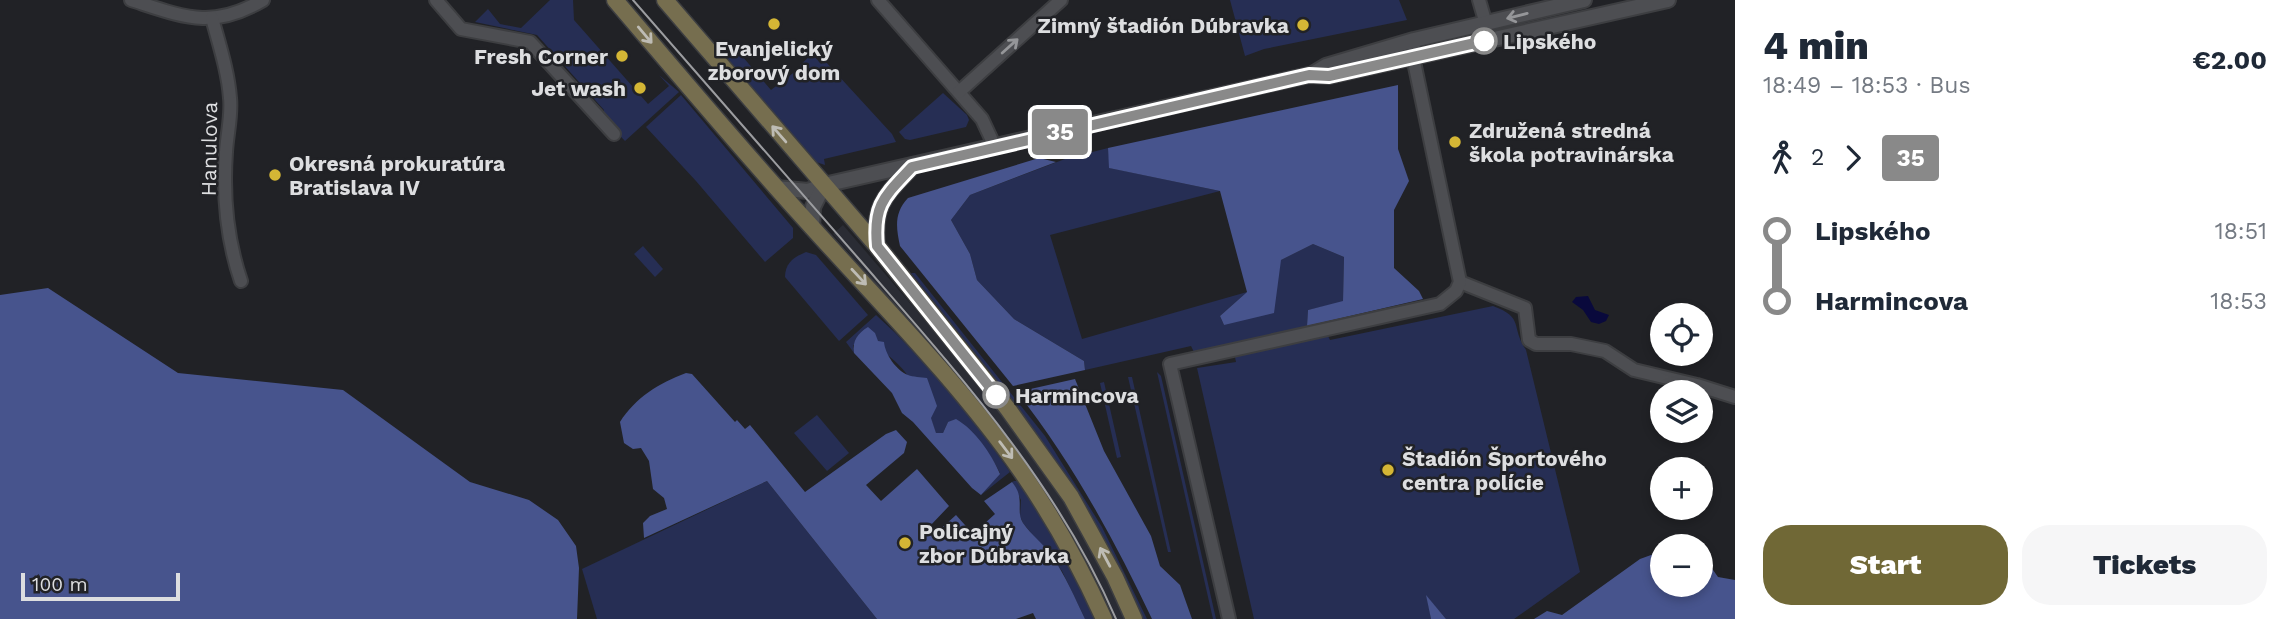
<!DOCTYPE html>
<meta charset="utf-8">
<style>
body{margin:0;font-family:"Work Sans",sans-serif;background:#f6f6f7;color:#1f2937;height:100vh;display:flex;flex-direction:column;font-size:26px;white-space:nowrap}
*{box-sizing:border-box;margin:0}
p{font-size:23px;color:#747a83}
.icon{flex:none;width:38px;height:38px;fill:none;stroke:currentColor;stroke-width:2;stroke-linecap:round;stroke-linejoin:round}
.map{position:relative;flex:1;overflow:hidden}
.details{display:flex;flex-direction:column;background:#fff;width:560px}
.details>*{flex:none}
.badge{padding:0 14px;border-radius:5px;font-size:24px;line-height:46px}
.buttons{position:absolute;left:1650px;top:303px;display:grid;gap:14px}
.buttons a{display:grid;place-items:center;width:63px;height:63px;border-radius:50%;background:#fff;box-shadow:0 4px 10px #0003;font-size:35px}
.scale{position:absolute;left:21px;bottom:18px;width:159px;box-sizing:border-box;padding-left:7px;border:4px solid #dddee0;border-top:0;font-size:19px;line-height:24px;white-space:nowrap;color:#dddee0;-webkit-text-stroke:5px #212226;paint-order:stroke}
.map>.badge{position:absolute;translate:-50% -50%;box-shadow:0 0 0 4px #fff}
.legs{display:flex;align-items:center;gap:10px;height:77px;padding:0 28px;font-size:23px}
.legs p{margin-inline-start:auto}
.head{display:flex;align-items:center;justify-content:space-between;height:119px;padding:0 28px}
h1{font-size:38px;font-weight:800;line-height:52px}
.button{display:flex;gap:14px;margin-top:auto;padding:14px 28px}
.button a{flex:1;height:80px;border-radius:28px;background:#706836;color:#fff;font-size:28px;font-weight:800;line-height:80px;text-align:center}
.button a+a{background:#f6f6f7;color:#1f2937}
ul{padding:0 28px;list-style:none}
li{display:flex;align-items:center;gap:24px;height:70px;font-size:26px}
li i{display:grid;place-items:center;width:10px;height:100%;margin:0 9px;background:currentColor}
li i::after{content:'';width:18px;height:18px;margin:-9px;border:5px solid;border-radius:50%;background:#fff}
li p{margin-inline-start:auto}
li:first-child i{background:linear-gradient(#0000 50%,currentColor 0)}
li:last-child i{background:linear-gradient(currentColor 50%,#0000 0)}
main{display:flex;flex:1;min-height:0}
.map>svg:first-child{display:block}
.built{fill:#2a2c34}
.green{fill:#262e54}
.forest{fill:#47548d}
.water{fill:#09093c}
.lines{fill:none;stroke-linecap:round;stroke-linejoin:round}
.minor-casing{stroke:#3d3e41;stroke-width:16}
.tertiary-casing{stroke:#3d3e41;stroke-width:18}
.secondary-casing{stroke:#3d3e41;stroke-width:19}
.minor{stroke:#4d4e52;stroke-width:12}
.tertiary{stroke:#4d4e52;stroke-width:14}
.secondary{stroke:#766e4f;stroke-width:16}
.tram{stroke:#9c9da0;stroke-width:2}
.oneway{stroke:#959699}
.oneway2{stroke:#bebcb4}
.line-1-casing{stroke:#fff;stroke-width:16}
.line-1{stroke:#898989;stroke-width:10}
.poi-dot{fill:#d4b635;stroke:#212226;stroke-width:2.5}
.stop-1-dot{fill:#fff;stroke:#898989;stroke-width:3.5}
.labels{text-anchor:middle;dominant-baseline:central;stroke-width:5;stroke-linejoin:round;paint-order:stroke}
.poi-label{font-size:21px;font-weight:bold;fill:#dddee0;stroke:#212226;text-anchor:start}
.stop-label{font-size:21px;font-weight:bold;fill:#dddee0;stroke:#212226;text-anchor:start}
.street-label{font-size:21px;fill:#dddee0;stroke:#212226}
</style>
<main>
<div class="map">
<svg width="1735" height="619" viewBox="0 0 1735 619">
<rect width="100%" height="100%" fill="#212226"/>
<path class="built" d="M 843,225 L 977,381 L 1027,446 L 1083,529 L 1128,619 L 1113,619 L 1093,576 L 1065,526 L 923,338 L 833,234 Z"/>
<g class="green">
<path d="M 550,0 L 573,0 L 574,20 L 648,104 L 669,86 L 659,75 L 679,92 L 625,141 L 602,117 L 604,110 L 537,35 L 475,22 L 488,9 L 500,24 L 521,28 Z"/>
<path d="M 1230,0 L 1399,0 L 1407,20 L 1264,49 L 1245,56 Z"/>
<path d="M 731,43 L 771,90 L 801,67 L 800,65 L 810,56 L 808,53 L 810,51 L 821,64 L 825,61 L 892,134 L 896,142 L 824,159 L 825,165 L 813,161 L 723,57 L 724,49 Z"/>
<path d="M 943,93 L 967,115 L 969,120 L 966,127 L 910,140 L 905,139 L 899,132 Z"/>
<path d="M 681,95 L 793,228 L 793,238 L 765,262 L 696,181 L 646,127 Z"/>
<path d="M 1108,148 L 1110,168 L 1220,191 L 1050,235 L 1082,339 L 1247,292 L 1220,316 L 1224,325 L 1281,260 L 1313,244 L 1344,257 L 1343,302 L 1308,310 L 1307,326 L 1194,352 L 1191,346 L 1085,370 L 1084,361 L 1014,319 L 977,280 L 970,254 L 951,220 L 970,195 L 1065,159 Z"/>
<path d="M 643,246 L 663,269 L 655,277 L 634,254 Z"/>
<path d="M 806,252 L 816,255 L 868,315 L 839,341 L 785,277 C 785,263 794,257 806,252 Z"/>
<path d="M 911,273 L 915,273 L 1045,436 L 1102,527 L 1147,619 L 1142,619 L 1013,406 L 1015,404 Z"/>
<path d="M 1493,306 C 1525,318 1510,326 1526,350 L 1580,572 L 1514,619 L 1446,619 L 1427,597 L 1431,619 L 1254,619 L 1197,368 L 1236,362 L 1235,357 L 1328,336 L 1330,340 Z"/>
<path d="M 876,315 C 927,361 971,415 1010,472 L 981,495 L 1000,473 C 987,446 973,438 948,422 L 943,433 L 936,434 C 928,406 910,370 886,354 C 878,348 863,347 853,345 L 854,353 L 846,342 Z"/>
<path d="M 1157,372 L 1161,376 L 1216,619 L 1213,619 Z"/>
<path d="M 1128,377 L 1132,377 L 1171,552 L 1168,552 Z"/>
<path d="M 1104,382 L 1121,457 L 1117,458 L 1100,383 Z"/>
<path d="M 817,415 L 849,453 L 827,471 L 794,433 Z"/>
<path d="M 767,481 L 877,619 L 597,619 L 582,569 Z"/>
<path d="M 1014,481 L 1020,481 L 1024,487 L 1064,555 L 1097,619 L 1085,619 L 1062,571 L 1023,523 L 1020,516 L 1021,500 L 1012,482 Z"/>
</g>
<g class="forest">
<path d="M 1398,85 L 1398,149 L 1409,181 L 1394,210 L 1394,268 L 1419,291 L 1423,299 L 1307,326 L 1308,310 L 1343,301 L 1344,257 L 1313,244 L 1281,260 L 1274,313 L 1224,325 L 1220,316 L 1247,292 L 1220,191 L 1109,168 L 1108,148 Z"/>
<path d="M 1039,158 L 1056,162 L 970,195 L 951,220 L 970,254 L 977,280 L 1014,319 L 1084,361 L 1085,370 L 1013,386 L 900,246 C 896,227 894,213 908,198 Z"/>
<path d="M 48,288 L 178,373 L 343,390 L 470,482 L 529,500 L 558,520 L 576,546 L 579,568 L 577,619 L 0,619 L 0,295 Z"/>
<path d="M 868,327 L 875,333 L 878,341 L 884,342 C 885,354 896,370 908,375 C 913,377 921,377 927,378 L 937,406 L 931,418 L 936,433 L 943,433 L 948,422 L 956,419 C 975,430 991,453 1000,474 L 981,495 L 972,488 L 913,422 L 902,413 L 892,393 L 854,353 C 852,341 858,333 868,327 Z"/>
<path d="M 686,373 L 692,374 L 735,422 L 737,420 L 745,429 L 750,425 L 805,492 L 886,434 L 896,430 L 907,442 L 904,453 L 866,485 L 881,501 L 917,469 L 949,506 L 929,527 L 935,534 L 956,515 L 973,534 L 995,514 L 984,501 L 1012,482 C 1026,499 1015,510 1023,523 C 1031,535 1044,544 1052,556 C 1065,575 1075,598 1085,619 L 1036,619 L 1033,613 L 1016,619 L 877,619 L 767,481 L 644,538 L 643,523 L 650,516 L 667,509 L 664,498 L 653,489 L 649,461 L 641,448 L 633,449 L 624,443 L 620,422 C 635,398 659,383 686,373 Z"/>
<path d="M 1075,379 L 1104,451 L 1151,536 L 1160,566 L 1180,585 L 1192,619 L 1152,619 C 1114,539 1072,462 1017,392 Z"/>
<path d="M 1662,551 L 1662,584 L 1701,584 L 1701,553 L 1718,577 L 1735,580 L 1735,619 L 1534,619 L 1547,611 L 1562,615 L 1640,559 Z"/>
<path d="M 1426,595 L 1446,619 L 1431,619 Z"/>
</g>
<path class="water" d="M 1588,296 L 1595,310 L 1609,315 L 1606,321 L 1599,324 L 1591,322 L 1583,310 L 1572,302 L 1576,297 Z"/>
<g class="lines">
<g class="minor-casing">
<g id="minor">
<path d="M 131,0 C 184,17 212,30 263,0"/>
<path d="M 436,0 L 461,29 L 530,42 L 614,134"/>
<path d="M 878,0 L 982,119 L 995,147"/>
<path d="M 1479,0 L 1486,24"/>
<path d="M 212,18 C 219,44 228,71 230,98 C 232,115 227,134 226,152 C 223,194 227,240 241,281"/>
<path d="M 959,92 L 1061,0"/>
<path d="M 1460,282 L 1525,308 L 1529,340 L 1536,344 L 1571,344 L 1605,351 L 1634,370 L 1697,385 L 1735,397"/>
<path d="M 1229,619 L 1170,364 L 1440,304 L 1456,291 L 1460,282 L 1413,57 L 1414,40"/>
</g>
</g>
<g class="tertiary-casing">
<g id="tertiary">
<path d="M 1311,75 L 1326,66 L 1414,40 L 1584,0"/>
<path d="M 776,188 L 808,191 L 824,185 L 1309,75 L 1329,76 L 1668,0"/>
<path d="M 812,228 L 813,207 L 824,185"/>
<path d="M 877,246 C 873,204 885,196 912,167"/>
</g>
</g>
<g class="secondary-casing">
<g id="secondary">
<path d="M 615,0 C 679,75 743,152 810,225 C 882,305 959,382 1021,471 C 1053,517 1081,568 1104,619"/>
<path d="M 665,0 L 877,246 L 1008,409 L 1071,497 L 1115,577 L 1134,619"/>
</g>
</g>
<use href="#minor" class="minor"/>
<use href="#tertiary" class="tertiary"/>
<use href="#secondary" class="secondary"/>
<path class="tram" d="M 633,0 C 708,87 784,173 859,259 C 956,371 1057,482 1116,619"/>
</g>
<defs><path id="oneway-shaft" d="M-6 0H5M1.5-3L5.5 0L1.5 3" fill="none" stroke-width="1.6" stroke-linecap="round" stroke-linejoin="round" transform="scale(1.75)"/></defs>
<g class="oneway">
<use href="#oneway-shaft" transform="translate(1517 16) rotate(166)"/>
<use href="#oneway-shaft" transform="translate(1010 46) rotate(-42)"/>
</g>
<g class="oneway2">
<use href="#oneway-shaft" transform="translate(645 35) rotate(50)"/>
<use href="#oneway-shaft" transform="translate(779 134) rotate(-131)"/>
<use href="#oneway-shaft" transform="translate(859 277) rotate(47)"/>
<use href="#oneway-shaft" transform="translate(1006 450) rotate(53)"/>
<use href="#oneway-shaft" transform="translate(1105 557) rotate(-118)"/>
</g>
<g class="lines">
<g class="line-1-casing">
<path id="line-1" d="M 996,395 L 877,246 C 873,204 885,196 912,167 L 1309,75 L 1329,76 L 1484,41"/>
</g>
<use href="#line-1" class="line-1"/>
</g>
<g class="poi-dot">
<circle cx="774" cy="24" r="7"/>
<circle cx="1303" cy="25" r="7"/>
<circle cx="622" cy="56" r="7"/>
<circle cx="640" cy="88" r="7"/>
<circle cx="1455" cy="142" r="7"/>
<circle cx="275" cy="175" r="7"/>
<circle cx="1388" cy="470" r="7"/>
<circle cx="905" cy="543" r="7"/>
</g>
<g class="stop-1-dot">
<circle cx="1484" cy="41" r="12"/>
<circle cx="996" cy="395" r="12"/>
</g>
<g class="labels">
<g class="poi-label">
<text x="1289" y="25" text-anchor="end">Zimný štadión Dúbravka</text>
<text x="774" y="48" text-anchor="middle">Evanjelický<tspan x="774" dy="24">zborový dom</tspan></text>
<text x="608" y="56" text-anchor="end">Fresh Corner</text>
<text x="626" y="88" text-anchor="end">Jet wash</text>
<text x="1469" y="130">Združená stredná<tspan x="1469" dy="24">škola potravinárska</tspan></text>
<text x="289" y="163">Okresná prokuratúra<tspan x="289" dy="24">Bratislava IV</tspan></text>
<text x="1402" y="458">Štadión Športového<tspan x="1402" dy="24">centra polície</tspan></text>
<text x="919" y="531">Policajný<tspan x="919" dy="24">zbor Dúbravka</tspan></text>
</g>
<g class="stop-label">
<text x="1503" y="41">Lipského</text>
<text x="1015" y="395">Harmincova</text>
</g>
<g class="street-label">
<text transform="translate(209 149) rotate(-89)">Hanulova</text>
</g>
</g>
</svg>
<div class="buttons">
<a><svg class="icon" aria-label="locate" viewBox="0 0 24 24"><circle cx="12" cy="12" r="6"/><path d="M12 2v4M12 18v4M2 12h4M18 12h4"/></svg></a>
<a><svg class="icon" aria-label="layers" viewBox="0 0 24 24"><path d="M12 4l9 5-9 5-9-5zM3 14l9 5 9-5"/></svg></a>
<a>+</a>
<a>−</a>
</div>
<div class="scale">100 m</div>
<b class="badge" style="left:1060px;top:132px;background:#898989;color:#fff">35</b>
</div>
<section class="details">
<div class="head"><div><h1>4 min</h1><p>18:49 – 18:53 · Bus</p></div><b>€2.00</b></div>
<div class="legs"><svg class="icon" aria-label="walk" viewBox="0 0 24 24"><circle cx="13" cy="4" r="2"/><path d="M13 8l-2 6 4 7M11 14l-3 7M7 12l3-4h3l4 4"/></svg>2<svg class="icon" aria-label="forward" viewBox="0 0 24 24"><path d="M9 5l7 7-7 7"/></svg><b class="badge" style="background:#898989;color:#fff">35</b></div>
<ul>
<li><i style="color:#898989"></i><b>Lipského</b><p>18:51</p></li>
<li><i style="color:#898989"></i><b>Harmincova</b><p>18:53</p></li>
</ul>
<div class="button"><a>Start</a><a>Tickets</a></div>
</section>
</main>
